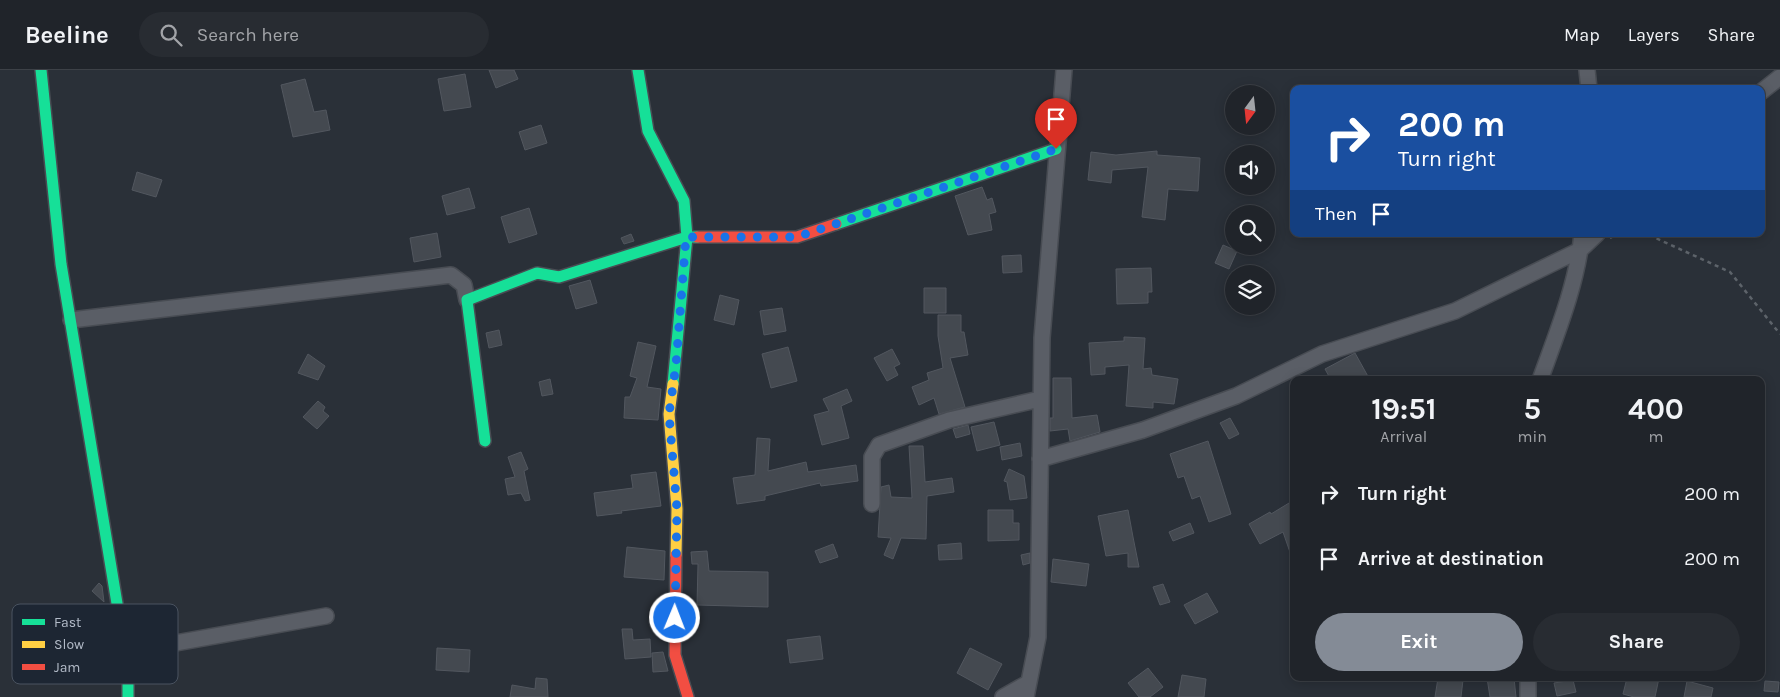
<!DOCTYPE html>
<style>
:root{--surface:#20242a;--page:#282c32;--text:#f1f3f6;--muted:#a2a4a8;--line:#3d4147;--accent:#848b96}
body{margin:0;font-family:Karla,sans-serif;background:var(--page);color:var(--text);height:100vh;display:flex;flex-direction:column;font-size:19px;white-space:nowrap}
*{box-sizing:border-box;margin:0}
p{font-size:16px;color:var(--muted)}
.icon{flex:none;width:28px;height:28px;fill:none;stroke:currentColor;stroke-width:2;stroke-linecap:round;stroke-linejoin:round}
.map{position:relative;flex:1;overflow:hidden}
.drawer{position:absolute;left:1290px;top:306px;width:475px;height:305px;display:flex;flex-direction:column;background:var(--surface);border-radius:10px;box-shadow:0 2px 12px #0003,0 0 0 1px var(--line)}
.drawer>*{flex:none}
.hud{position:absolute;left:1290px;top:15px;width:475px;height:152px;border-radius:10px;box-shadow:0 2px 12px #0003,0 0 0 1px var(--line);background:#1a4fa0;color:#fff;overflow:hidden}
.needle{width:32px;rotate:195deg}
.tools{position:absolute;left:1225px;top:15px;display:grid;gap:10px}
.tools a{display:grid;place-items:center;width:50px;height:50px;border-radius:50%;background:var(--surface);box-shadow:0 2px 12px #0003,0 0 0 1px var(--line);font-size:25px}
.pin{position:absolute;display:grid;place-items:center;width:42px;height:42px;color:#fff;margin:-51px -21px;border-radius:50% 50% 50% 0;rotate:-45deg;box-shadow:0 0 5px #0007}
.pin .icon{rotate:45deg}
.me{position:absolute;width:55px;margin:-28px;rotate:1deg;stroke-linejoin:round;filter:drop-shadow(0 0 4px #0008)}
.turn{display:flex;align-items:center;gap:18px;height:105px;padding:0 25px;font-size:22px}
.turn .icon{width:65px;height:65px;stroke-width:2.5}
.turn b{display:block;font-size:35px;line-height:42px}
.then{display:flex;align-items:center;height:48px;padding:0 25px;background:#0003;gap:10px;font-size:19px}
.eta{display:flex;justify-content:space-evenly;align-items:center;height:85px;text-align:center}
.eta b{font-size:30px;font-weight:700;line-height:35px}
.button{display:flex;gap:10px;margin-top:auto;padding:10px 25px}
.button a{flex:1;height:58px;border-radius:30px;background:var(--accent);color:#fff;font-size:20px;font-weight:700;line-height:58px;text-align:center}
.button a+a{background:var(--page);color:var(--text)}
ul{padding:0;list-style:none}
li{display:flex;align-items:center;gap:15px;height:65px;padding:0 25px}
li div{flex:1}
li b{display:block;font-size:19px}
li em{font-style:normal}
header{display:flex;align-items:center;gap:30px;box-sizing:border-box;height:70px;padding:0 25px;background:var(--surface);border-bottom:1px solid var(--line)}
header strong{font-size:24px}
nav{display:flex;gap:28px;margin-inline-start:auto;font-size:18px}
.search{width:350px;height:45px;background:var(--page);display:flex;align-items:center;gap:12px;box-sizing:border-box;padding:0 18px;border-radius:28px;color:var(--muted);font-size:19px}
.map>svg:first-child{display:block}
</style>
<header>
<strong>Beeline</strong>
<div class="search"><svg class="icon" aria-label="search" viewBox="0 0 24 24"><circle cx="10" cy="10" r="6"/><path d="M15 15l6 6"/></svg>Search here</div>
<nav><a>Map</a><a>Layers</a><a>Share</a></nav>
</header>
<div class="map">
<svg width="1780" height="627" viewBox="0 0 1780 627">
<rect width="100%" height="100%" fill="#2a3038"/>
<!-- building -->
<path fill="#444950" stroke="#52575f" d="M489,0h25l4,9 -22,9z
M465,4l6,33 -27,4 -6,-32z
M305,9l9,33 12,-2 4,20 -37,7 -12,-52z
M541,55l6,18 -22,7 -6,-18z
M1157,81v4l43,3 -2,33 -30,-2 -3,31 -23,-3 6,-50 -36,3 -1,13 -23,-3 3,-28 25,3z
M137,102l25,8 -6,17 -24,-7z
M982,117l5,13 5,-2 4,14 -7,2 3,16 -24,5 -13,-39z
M469,118l6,20 -28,7 -5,-19z
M529,138l8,26 -28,9 -8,-26z
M437,163l4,24 -27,5 -4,-24z
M631,164l3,7 -10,3 -3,-6z
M1223,175l14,6 -8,18 -14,-6z
M1021,185l1,17 -19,1 -1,-17z
M1151,198l1,24h-4v11l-31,1 -1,-35z
M590,210l7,23 -21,6 -7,-23z
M924,218h22v25h-22z
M720,225l19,5 -5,25 -20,-5z
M782,238l4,23 -22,4 -4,-24z
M938,245h23v17h3l4,23 -18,3 15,49 -26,7 -5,-16 -15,7 -7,-18 17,-7 -2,-7 16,-5 -5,-32z
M499,260l3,15 -13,3 -3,-15z
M1124,267l21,1 -2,31 8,-1 1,7 26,4 -4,25 -21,-2v6l-27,-2 3,-41 -24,2v7l-14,1 -2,-32 35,-2z
M638,272l18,4 -9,41 14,2 -3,31 -34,-2 1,-21h5l7,-19 -7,-2z
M788,277l9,34 -26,7 -9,-34z
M892,279l8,15 -6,3 4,8 -11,6 -13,-23z
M1355,283l15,27h-39l-6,-11z
M308,284l17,12 -7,14 -20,-7z
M1053,308h18l1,40 25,-3 3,17 -30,9 -2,-12 -18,2v-13h3z
M550,309l3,15 -11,2 -3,-14z
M847,319l5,12 -11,5 8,32 -27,7 -8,-30 15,-4 -6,-12z
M318,331l7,6 -2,4 6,5 -12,13 -14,-12z
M1230,348l9,16 -10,5 -9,-16z
M994,352l6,23 -23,6 -6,-24z
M968,355l2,9 -14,4 -3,-9z
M757,368l13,1 -2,32 38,-9 2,10 48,-7 2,16 -37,5 -1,-3 -55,13v4l-28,4 -4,-26 22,-3z
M1208,371l23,73 -22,8 -9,-26 -8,3 -8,-23 -6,2 -8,-24z
M1020,373l2,13 -20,4 -2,-13z
M909,376h14l2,36 27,-4 2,14 -27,4 -1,43 -25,-1 -8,21 -9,-4 7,-17 -13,-1 3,-50 8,-2 2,12 21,1z
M521,382l7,17 -4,2 6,29 -5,1 -4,-8 -13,2 -3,-16 10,-2 -7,-20z
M1009,399l15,7 3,22 -17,2 -3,-18 -3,-1z
M656,402l5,34 -40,5 1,2 -25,3 -3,-23 39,-5 -2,-13z
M1294,430v58h-2l-9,-26 -23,12 -11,-20 21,-12 1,2z
M988,440h25v13h6v17l-31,1z
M1128,440l5,27 6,30h-11v-14l-22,3 -8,-40z
M1190,453l4,10 -21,8 -4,-9z
M961,473l1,16 -23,1 -1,-15z
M833,474l5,13 -18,6 -5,-12z
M627,477l38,4 -1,29 -40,-3z
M707,481l2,20 59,1v35l-71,-2 1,-41h-6l-1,-12z
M1030,483v10l-7,2 -2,-10z
M1053,489l36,5 -3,22 -35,-4z
M99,513l3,3 2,16 -12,-11z
M1163,514l7,18 -10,3 -7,-18z
M1207,523l11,19 -23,12 -11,-19z
M622,559h10l1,11 17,-1 1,18 -26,2z
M820,566l3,23 -33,4 -3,-23z
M437,578l33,2 -1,22 -33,-2z
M970,578l32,16 -14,26 -31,-17z
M663,582l5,19 -15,1 -1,-19z
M1148,598l15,19 -13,10h-11l-11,-14z
M1182,605l24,4 -2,18h-26z
M536,608l11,1 1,18h-38l2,-12 23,4z
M1438,608l25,2 -2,17h-26z
M1487,608h27l2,19h-26z
M1627,608h32l-4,19h-21l-11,-3z
M1573,610l3,12 -19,4 -3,-13z
M1687,611l26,7 -2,9h-27z
M1765,611l14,1 -1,10 -14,-1z"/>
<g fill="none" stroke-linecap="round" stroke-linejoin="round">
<!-- street casing -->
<g stroke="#484c53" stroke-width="18">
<path id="street" d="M1587,0l2,19
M1761,22l19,-15
M71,250l380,-45 13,10 3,15
M1540,310c17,-47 37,-96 42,-146
M1040,389l103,-29 93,-34 86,-42 133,-43 125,-61 17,-16
M872,434v-47l7,-12 70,-25 91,-21
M125,582l201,-36
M1528,608v19
M1003,627l25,-14
M1026,627l12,-60 4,-299 22,-268"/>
</g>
<!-- fast casing -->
<g stroke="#484c53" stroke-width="14">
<path id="fast" d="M41,0l20,194 67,406v27
M638,0l10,61 36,70 3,36 -14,147
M836,154l220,-75
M485,371l-18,-141 70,-27 22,4 128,-40h10"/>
</g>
<!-- slow casing -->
<g stroke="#484c53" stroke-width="14">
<path id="slow" d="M673,314l-4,30 8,95 -1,46"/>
</g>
<!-- jam casing -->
<g stroke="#484c53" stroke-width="14">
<path id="jam" d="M697,167h100l39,-13
M676,485l-1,100 13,42"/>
</g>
<!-- path -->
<path stroke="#5d636a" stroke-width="2.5" stroke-dasharray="4 4" stroke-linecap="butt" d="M1610,168l6,-3h33l81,37 50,62"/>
<!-- street -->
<use href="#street" stroke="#5a5e66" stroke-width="15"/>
<!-- fast -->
<use href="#fast" stroke="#16e098" stroke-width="11"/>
<!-- slow -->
<use href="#slow" stroke="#ffcf43" stroke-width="11"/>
<!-- jam -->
<use href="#jam" stroke="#f24e42" stroke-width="11"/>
</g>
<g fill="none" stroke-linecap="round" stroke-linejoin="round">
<!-- route -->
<path stroke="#1a73e8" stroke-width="9" stroke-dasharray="0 16.2" d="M675,548l2,-109 -8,-95 7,-49 10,-128h111l259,-88"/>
</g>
<!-- legend -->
<rect x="12" y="534" width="166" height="80" rx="8" fill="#1d2633" stroke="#4a5360" stroke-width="1"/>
<rect x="22" y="549" width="23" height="6" fill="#16e098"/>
<rect x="22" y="571" width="23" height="7" fill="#ffcf43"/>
<rect x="22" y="594" width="23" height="6" fill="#f24e42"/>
<g font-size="14" fill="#b4bcc9">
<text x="54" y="557">Fast</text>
<text x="54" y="579">Slow</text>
<text x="54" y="602">Jam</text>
</g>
</svg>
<div class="tools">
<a><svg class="needle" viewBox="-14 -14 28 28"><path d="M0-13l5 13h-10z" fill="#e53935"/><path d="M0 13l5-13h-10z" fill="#a2a4a8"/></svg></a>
<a><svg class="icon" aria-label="sound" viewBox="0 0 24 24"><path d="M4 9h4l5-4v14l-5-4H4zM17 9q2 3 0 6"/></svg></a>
<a><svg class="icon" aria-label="search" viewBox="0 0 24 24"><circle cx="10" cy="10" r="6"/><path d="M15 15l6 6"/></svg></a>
<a><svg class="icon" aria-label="layers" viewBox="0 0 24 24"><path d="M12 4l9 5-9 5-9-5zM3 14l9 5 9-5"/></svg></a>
</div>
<div class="pin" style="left:1056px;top:79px;background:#d93025"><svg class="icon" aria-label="arrive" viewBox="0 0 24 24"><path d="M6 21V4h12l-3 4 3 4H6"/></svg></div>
<svg class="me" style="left:675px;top:548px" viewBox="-20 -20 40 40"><circle r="17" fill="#1a73e8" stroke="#fff" stroke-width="3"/><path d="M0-11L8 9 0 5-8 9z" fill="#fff"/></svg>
<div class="hud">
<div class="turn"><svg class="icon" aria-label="right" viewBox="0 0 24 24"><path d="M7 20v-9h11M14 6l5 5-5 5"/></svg><div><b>200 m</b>Turn right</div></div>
<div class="then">Then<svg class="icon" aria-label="arrive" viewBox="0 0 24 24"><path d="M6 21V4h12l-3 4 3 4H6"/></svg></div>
</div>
<section class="drawer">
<div class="eta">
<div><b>19:51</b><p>Arrival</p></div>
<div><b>5</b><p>min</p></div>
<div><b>400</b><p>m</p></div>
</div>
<ul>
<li><svg class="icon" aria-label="right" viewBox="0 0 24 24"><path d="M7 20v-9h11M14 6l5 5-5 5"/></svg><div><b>Turn right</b></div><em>200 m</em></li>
<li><svg class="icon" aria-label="arrive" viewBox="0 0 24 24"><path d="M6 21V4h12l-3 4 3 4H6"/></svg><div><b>Arrive at destination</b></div><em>200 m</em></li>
</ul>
<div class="button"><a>Exit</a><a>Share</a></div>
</section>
</div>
